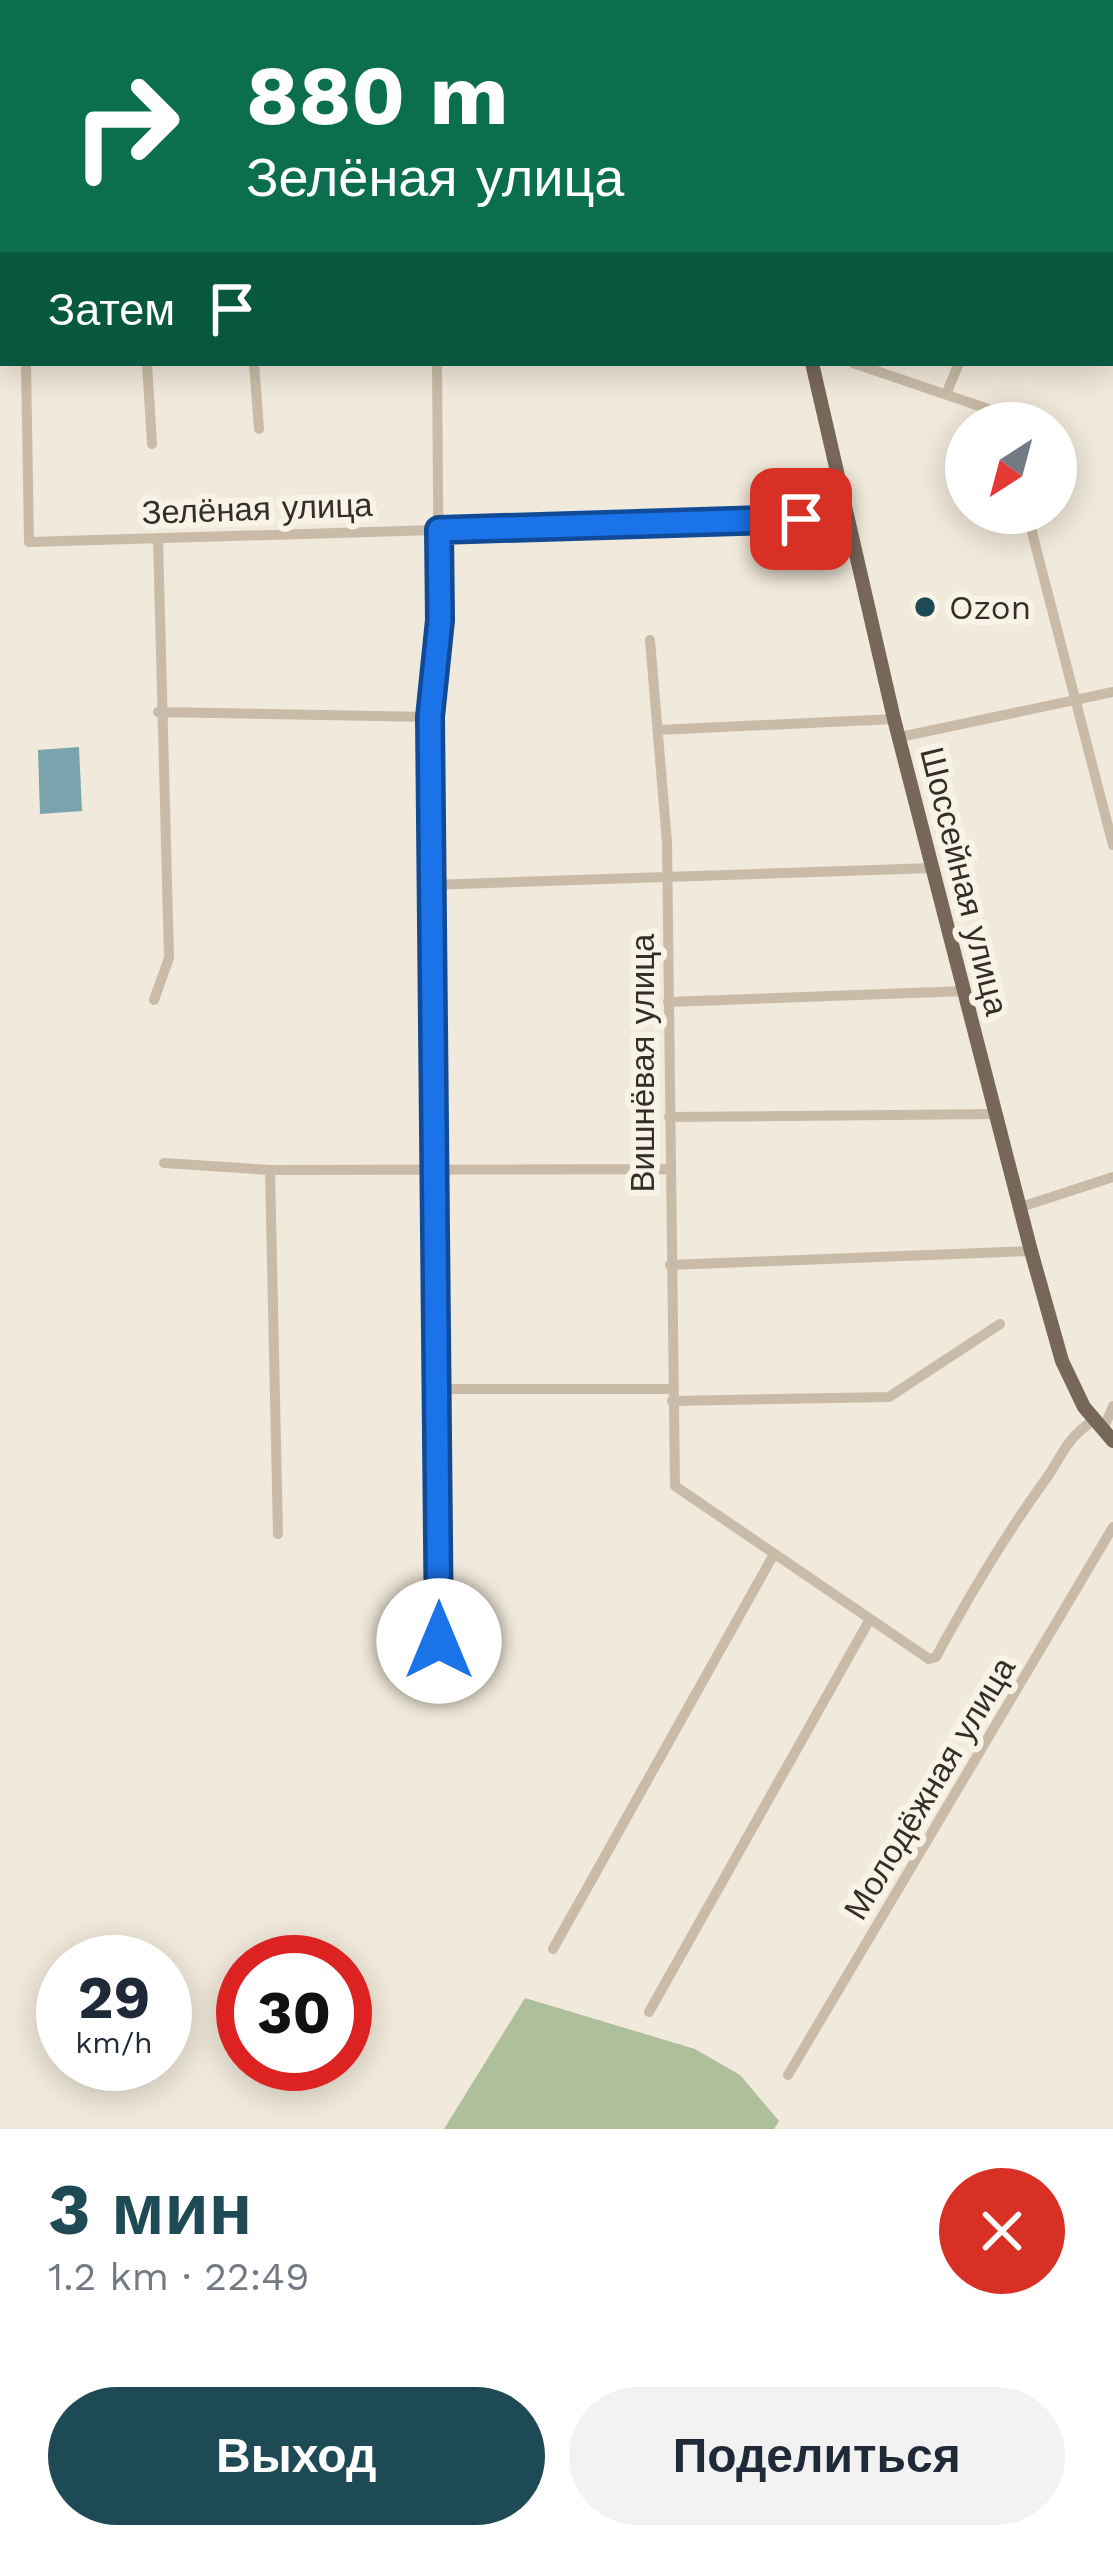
<!DOCTYPE html>
<html lang="ru">
<meta charset="utf-8">
<style>
:root{--surface:#fff;--page:#f2f2f3;--text:#1f2937;--muted:#747a83;--accent:#1e4a55}
body{margin:0;font-family:"Work Sans",sans-serif;background:var(--page);color:var(--text);height:100vh;display:flex;flex-direction:column;font-size:45px;white-space:nowrap}
*{box-sizing:border-box;margin:0}
p{font-size:39px;color:var(--muted)}
.icon{flex:none;width:66px;height:66px;fill:none;stroke:currentColor;stroke-width:2;stroke-linecap:round;stroke-linejoin:round}
.map{position:relative;height:2129px;overflow:hidden}
.side{display:flex;flex-direction:column;background:var(--surface);flex:1}
.side>*{flex:none}
.guide{position:absolute;left:0px;top:0px;width:1113px;height:366px;box-shadow:0 6px 30px #0003;background:#0b6e4f;color:#fff;overflow:hidden}
.needle{width:78px;rotate:216deg}
.fabs{position:absolute;left:945px;top:402px;display:grid;gap:24px}
.fabs a{display:grid;place-items:center;width:132px;height:132px;border-radius:50%;background:var(--surface);box-shadow:0 6px 30px #0003;font-size:60px}
.speed{position:absolute;left:36px;top:1935px;display:flex;gap:24px;font-size:60px;font-weight:700;text-align:center}
.speed>*{display:grid;place-content:center;width:156px;height:156px;border-radius:50%;background:var(--surface);box-shadow:0 6px 30px #0003;line-height:1}
.speed small{font-size:30px;font-weight:400}
.speed .limit{border:18px solid #d22;background:#fff;color:#111}
.pin{position:absolute;display:grid;place-items:center;width:102px;height:102px;color:#fff;margin:-51px;border-radius:24px;box-shadow:0 6px 18px #0006}
.me{position:absolute;width:132px;margin:-66px;rotate:0deg;stroke-linejoin:round;filter:drop-shadow(0 0 9px #0008)}
.turn{display:flex;align-items:center;gap:42px;height:252px;padding:0 48px;font-size:54px}
.turn .icon{width:156px;height:156px;stroke-width:2.5}
.turn b{display:block;font-size:84px;line-height:102px}
.then{display:flex;align-items:center;height:114px;padding:0 48px;background:#0003;gap:24px;font-size:45px}
.round{display:grid;place-items:center;flex:none;width:126px;height:126px;border-radius:63px;background:var(--page)}
.headline{display:flex;align-items:center;justify-content:space-between;height:204px;padding:0 48px}
h1{font-size:72px;font-weight:700;line-height:90px;color:var(--accent)}
.primary-button{display:flex;gap:24px;margin-top:auto;padding:24px 48px}
.primary-button a{flex:1;height:138px;border-radius:72px;background:var(--accent);color:#fff;font-size:48px;font-weight:700;line-height:138px;text-align:center}
.primary-button a+a{background:var(--page);color:var(--text)}
.map>svg:first-child{display:block}
</style>
<div class="map">
<svg width="1113" height="2129" viewBox="0 0 1113 2129">
<rect width="100%" height="100%" fill="#f1e9db"/>
<!-- green -->
<path fill="#aebf9b" d="M56,0h198l-199,3z
M525,1998l170,51 45,26 39,46 -5,8h-330z"/>
<!-- water -->
<path fill="#7aa4ad" d="M1110,44l3,194 -3,3z
M79,747l3,64 -42,3 -2,-64z"/>
<g fill="none" stroke-linecap="round" stroke-linejoin="round">
<!-- minor -->
<path stroke="#c9bba7" stroke-width="10" d="M421,0v3
M635,0l52,3
M943,0v3
M1110,27l3,-1
M1110,323h3
M26,363l3,179 817,-24
M147,363l5,81
M254,363l5,66
M437,363l2,256 -9,98 9,924
M853,363l150,51 2,9
M947,392l12,-29
M1027,513l86,332
M650,640l17,202 8,644 254,173 7,-2c33,-61 66,-117 107,-174 21,-28 20,-42 51,-63
M158,712l272,5
M658,730l236,-11
M900,737l213,-45
M430,885l503,-17
M154,1000l15,-42 -11,-419
M668,1002l298,-11
M669,1117l327,-3
M164,1163l106,7 399,-1
M270,1170l8,364
M1021,1207l92,-30
M670,1265l361,-14
M440,1389h231
M672,1401l217,-4 111,-73
M1103,1430l10,-24
M553,1949l221,-395
M649,2012l221,-393
M788,2075l325,-548"/>
<!-- major -->
<path stroke="#776759" stroke-width="14" d="M726,0l1,3
M812,363l82,356 137,532 31,110 22,46 29,34"/>
</g>
<g fill="none" stroke-linecap="round" stroke-linejoin="round">
<!-- route casing -->
<g stroke="#114b97" stroke-width="30">
<path id="route" d="M439,1641l-9,-924 10,-97 -1,-90 362,-11"/>
</g>
<!-- route -->
<use href="#route" stroke="#1a73e8" stroke-width="21"/>
</g>
<!-- markers -->
<circle fill="#1e4a55" stroke="#f9f3e7" stroke-width="4.5" cx="925" cy="607" r="12"/>
<g text-anchor="middle" stroke-width="12" stroke-linejoin="round" paint-order="stroke">
<!-- street labels -->
<g font-size="33" fill="#352e27" stroke="#f9f3e7">
<text transform="translate(257 508) rotate(-2)" y="12">Зелёная улица</text>
<text transform="translate(965 881) rotate(76)" y="12">Шоссейная улица</text>
<text transform="translate(642 1063) rotate(-90)" y="12">Вишнёвая улица</text>
<text transform="translate(929 1788) rotate(-59)" y="12">Молодёжная улица</text>
</g>
<!-- poi labels -->
<g font-size="33" fill="#352e27" stroke="#f9f3e7" text-anchor="start">
<text x="949" y="619">Ozon</text>
</g>
</g>
</svg>
<div class="fabs">
<a><svg class="needle" viewBox="-14 -14 28 28"><path d="M0-13l5 13h-10z" fill="#e53935"/><path d="M0 13l5-13h-10z" fill="#747a83"/></svg></a>
</div>
<div class="speed"><div>29<small>km/h</small></div><div class="limit">30</div></div>
<div class="pin" style="left:801px;top:519px;background:#d93025"><svg class="icon" aria-label="arrive" viewBox="0 0 24 24"><path d="M6 21V4h12l-3 4 3 4H6"/></svg></div>
<svg class="me" style="left:439px;top:1641px" viewBox="-20 -20 40 40"><circle r="19" fill="#fff"/><path d="M0-13L10 11 0 6-10 11z" fill="#1a73e8"/></svg>
<div class="guide">
<div class="turn"><svg class="icon" aria-label="right" viewBox="0 0 24 24"><path d="M7 20v-9h11M14 6l5 5-5 5"/></svg><div><b>880 m</b>Зелёная улица</div></div>
<div class="then">Затем<svg class="icon" aria-label="arrive" viewBox="0 0 24 24"><path d="M6 21V4h12l-3 4 3 4H6"/></svg></div>
</div>
</div>
<section class="side">
<div class="headline"><div><h1>3 мин</h1><p>1.2 km · 22:49</p></div><a class="round" style="background:#d93025;color:#fff"><svg class="icon" aria-label="close" viewBox="0 0 24 24"><path d="M6 6l12 12M18 6L6 18"/></svg></a></div>
<div class="primary-button"><a>Выход</a><a>Поделиться</a></div>
</section>
